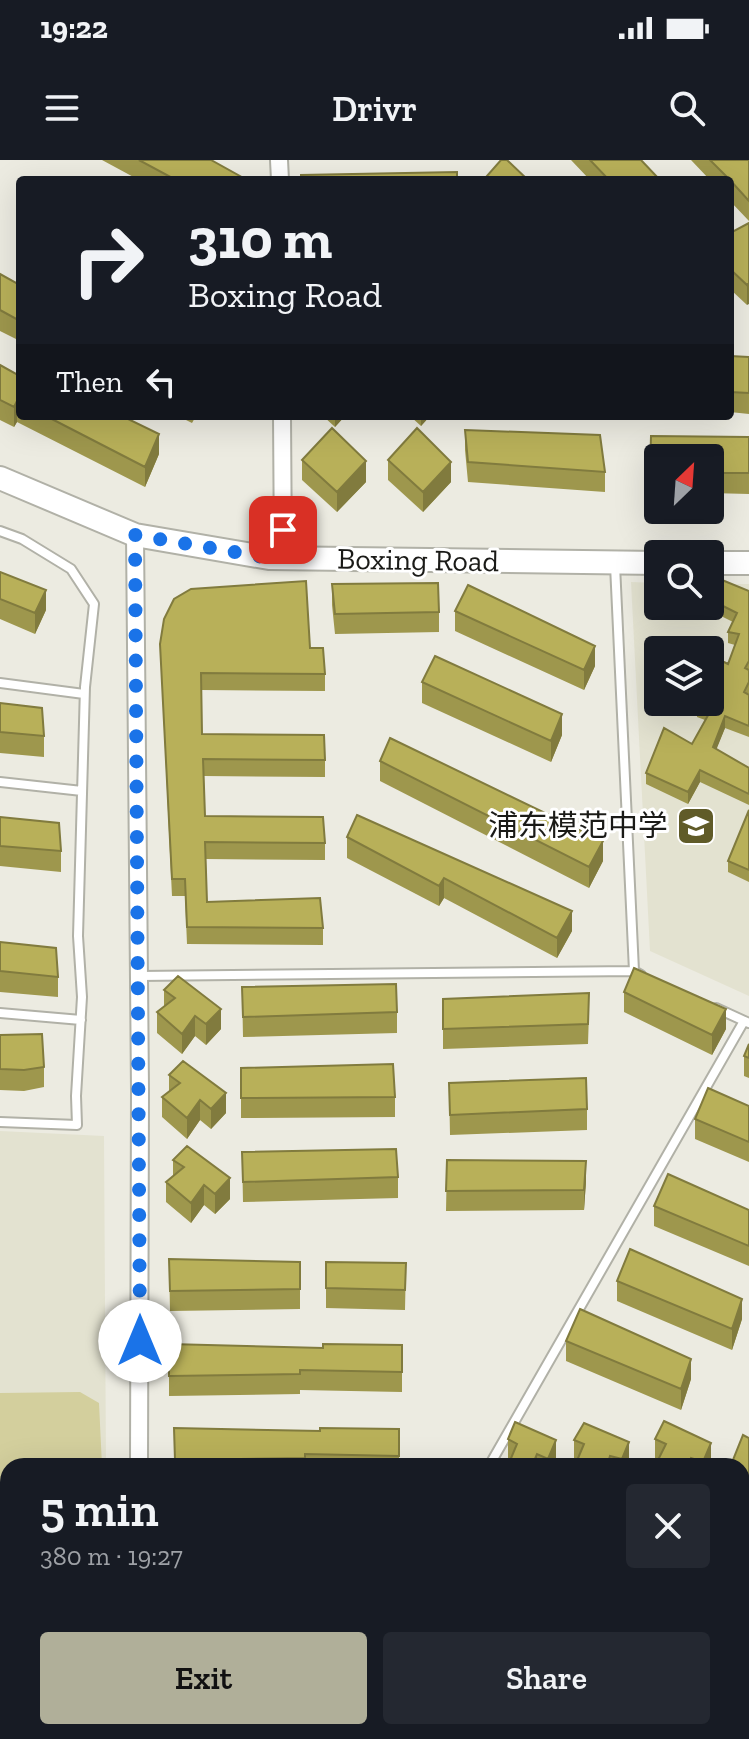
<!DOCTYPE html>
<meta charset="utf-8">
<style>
:root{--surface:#171b24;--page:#242831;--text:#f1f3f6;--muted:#9ea1a6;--accent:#b0af99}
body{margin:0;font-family:"Zilla Slab","Noto Sans SC",serif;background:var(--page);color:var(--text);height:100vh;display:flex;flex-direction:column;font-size:30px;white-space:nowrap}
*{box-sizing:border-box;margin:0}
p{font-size:26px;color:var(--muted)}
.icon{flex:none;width:44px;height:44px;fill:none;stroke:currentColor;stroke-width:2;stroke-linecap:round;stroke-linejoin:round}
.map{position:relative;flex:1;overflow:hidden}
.side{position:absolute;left:0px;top:1298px;width:750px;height:282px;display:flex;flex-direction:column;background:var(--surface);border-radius:24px 24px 0 0;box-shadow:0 8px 32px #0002}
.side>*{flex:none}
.top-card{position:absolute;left:16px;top:16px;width:718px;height:244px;border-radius:8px;box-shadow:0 8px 32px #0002;background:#171b24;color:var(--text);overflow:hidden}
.needle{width:52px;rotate:25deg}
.controls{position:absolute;left:644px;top:284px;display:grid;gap:16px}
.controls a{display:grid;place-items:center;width:80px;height:80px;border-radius:8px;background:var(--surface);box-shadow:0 8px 32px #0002;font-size:40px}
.pin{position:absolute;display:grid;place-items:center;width:68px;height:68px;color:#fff;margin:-34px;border-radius:16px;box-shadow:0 4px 12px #0006}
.me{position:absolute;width:88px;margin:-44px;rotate:0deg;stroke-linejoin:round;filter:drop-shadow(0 0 6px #0008)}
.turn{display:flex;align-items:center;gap:28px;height:168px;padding:0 40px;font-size:36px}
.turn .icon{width:104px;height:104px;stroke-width:2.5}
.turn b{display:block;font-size:56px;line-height:68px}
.then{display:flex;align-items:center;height:76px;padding:0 40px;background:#0003;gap:16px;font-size:30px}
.round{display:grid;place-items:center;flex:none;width:84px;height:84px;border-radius:8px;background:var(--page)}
.summary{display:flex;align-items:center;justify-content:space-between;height:136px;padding:0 40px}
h1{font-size:48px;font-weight:600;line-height:60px}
.primary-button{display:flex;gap:16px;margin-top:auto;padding:16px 40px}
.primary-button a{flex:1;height:92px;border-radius:8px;background:var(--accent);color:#111;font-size:32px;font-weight:600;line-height:92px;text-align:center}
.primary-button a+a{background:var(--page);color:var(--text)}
.status{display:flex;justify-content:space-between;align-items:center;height:56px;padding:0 40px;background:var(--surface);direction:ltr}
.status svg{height:22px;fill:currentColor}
header{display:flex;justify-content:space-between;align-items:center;height:104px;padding:0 40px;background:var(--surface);font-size:36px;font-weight:600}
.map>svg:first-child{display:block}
</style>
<div class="status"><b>19:22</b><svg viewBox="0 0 49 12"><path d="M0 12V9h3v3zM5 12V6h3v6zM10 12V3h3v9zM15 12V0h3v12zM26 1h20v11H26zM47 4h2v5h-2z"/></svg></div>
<header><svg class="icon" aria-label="menu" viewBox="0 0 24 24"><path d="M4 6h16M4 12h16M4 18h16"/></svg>Drivr<svg class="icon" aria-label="search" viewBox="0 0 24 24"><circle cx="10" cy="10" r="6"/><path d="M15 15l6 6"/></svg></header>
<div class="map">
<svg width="749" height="1579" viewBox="0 0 749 1579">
<rect width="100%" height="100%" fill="#ecebe1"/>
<!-- built -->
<path fill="#e3e2d0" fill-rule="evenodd" d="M631,422l27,1v23h52v-22h39v412l-99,-45zM658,490h52v52h-52z
M0,971l104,5 2,330h-98v36h-8z"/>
<!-- green -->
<path fill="#d3cf9d" d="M80,1232l19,11 3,63h-94v27h-8v-100z"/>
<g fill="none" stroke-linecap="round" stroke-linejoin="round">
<!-- lane casing -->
<g stroke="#b1b1a7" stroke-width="12">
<path id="lane" d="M0,371l22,8 49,30 23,35 -9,83 -7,249 4,61 -6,99 1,29 -77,-3
M615,405l19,406
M0,523l84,11
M0,622l82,9
M139,816l495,-5 7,4
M716,848l33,15
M0,853l81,7
M489,1306l255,-445"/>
</g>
<!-- street casing -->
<g stroke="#b1b1a7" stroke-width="20">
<path id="street" d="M279,0l1,20
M282,256l1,141
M135,375l5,555 -1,376
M143,1572l2,7"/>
</g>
<!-- secondary casing -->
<g stroke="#b1b1a7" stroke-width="26">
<path id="secondary" d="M0,318l135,57 134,23 389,5
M710,403h39
M742,1560h7
M0,1564h8"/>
</g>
<!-- lane -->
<use href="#lane" stroke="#fff" stroke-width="8"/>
<!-- street -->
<use href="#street" stroke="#fff" stroke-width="16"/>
<!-- secondary -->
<use href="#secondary" stroke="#fff" stroke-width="22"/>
</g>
<!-- wall -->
<path fill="#9e974d" d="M102,0h109l36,20h-108z
M571,0h70l19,20h-70z
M691,0h58v61l-19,-20v-21h-20z
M749,63l-2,82 -17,-16v-56z
M0,114l20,11v56l-20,-10z
M730,196l19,1v57l-19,-2z
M0,205l20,11v40h102l37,38 -14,33 -128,-65 -3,5 -14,-7z
M178,256h18l-4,7z
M323,256h22l-10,11z
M410,256h20l-9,10z
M465,270l140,42v20l-137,-10 -3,-32z
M651,276l98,1v57l-39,-1v-35h-52v35l-8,-1z
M302,300l64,22 -29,30 -35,-32z
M388,300l63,22 -28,30 -35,-32z
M0,412l46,38 -11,24 -35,-15z
M332,424l107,28v20l-104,2 -3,-29z
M749,431v146l-24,-9 -9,21 33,19v37l-49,-23 -12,22 -42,-20v-11l46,-29 13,-24 -8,-3v-12l31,-41 7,-19 -7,-2v-11l5,-10 -22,-11v-11z
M455,451l140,55 -11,24 -129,-59z
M160,484l150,4 15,26v17l-124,-1 1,44 123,26v17l-121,-1 1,40 120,27v17l-119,-1 1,43 116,26v17l-136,-1 -2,-48h-13z
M422,522l140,53 -11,27 -129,-59z
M0,543l44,33v21l-44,-4z
M380,601l223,100 -14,27 -209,-107z
M749,650v72l-21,-10v-11z
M0,657l61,34v21l-61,-6z
M347,677l225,94 -15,27 -113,-60 -5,8 -92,-48z
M0,782l58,35v20l-58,-5z
M242,827l155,25v21l-154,4z
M164,830l57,39 -15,16 -11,-9 -13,18 -25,-21v-21l7,-6z
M624,832l102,37 -14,26 -88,-43z
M443,839l146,14 -1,31 -145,5z
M0,875l44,32v20l-20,4 -24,-1z
M749,884v34l-5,-2v-20z
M241,908l154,29v20l-154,1z
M169,915l57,38 -15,16 -11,-9 -13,19 -25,-22v-20l7,-6z
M449,923l138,26v21l-137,5z
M749,946v56l-54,-23v-20z
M242,992l156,25v21l-155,4z
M173,1000l57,39 -15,15 -11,-9 -13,18 -25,-21v-20l7,-6z
M447,1000l139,21 -2,29 -138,1z
M654,1046l95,4v56l-95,-40z
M169,1099l131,3v47l-130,2z
M406,1103l-1,47 -79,-2v-20z
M617,1121l125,38 -10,31 -115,-49z
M566,1181l125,38 -10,31 -115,-49z
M169,1184l154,4 79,-3v47l-102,-2v4l-131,2z
M174,1268l146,3 79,-2v37h-225z
M749,1278v57l-7,-4v-25z
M508,1279l48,21 -3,6h-44l1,-6 -2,-1z
M655,1279l56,24 -1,3h-53l1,-6 -3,-1z
M574,1280l55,22 -1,4h-52l1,-4 -3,-2z
M0,1356h8v52h-8z
M742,1367h7v53h-7z
M742,1451h7v52h-7z
M0,1456h8v52h-8z"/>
<!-- shaded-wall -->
<path fill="#817b3e" d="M749,123v21l-2,1v-20z
M17,241v21l-3,5v-20z
M335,256h10l-10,11z
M421,256h9l-9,10z
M159,274v20l-14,33v-20z
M366,301v21l-29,30v-20z
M451,302v20l-28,30v-20z
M46,430v20l-11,24v-21z
M595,486v20l-11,24v-20z
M562,554v21l-11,27v-21z
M725,556v12l-12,30v-11z
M700,610v12l-12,22v-12z
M603,681v20l-14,27v-21z
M444,718v20l-5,8v-20z
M572,751v20l-15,27v-20z
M221,849v20l-15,16v-21z
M726,849v20l-14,26v-20z
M195,856v20l-13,18v-20z
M226,933v20l-15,16v-20z
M200,940v20l-13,19v-21z
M586,1001v20l-2,29v-20z
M230,1018v21l-15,15v-20z
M204,1025v20l-13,18v-20z
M742,1139v20l-10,31v-21z
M691,1199v20l-10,31v-21z
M556,1280v20l-3,6h-5v-7z
M629,1282v20l-1,4h-6v-7z
M711,1283v20l-1,3h-7v-4z
M537,1294v12h-5z"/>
<!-- building -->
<path fill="#b8b059" stroke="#817b3e" stroke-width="2" d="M139,0h72l36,20h-71z
M501,0h6l21,20h-40l-2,-3z
M590,0h51l19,20h-51z
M710,0h39v41l-19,-21z
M457,12v8h-156v-5z
M749,63v60l-2,2 -17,-16v-36z
M0,114l20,11v36l-20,-11z
M730,196l19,1v36l-19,-1z
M0,205l20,11v27l-3,-2 -3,6 -14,-7z
M46,256h76l37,18 -14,33z
M332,268l34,33 -29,31 -35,-32z
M417,268l34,34 -28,30 -35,-32z
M465,270l135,5 5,37 -137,-10z
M651,276l98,1v36h-39v-15h-52v14h-8z
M0,412l46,18 -11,23 -35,-14z
M722,420l27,11v70l-4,7 4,2v12l-5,10 5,3v31l-24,-10 -12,31 36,21v26l-49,-24 -12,22 -42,-19 18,-45 28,16 19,-34 -14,-5 2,-3h11v-47l18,9 11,-30 -11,-2 9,-19 -26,-13z
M306,421l4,67h13l2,26 -124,-1 1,61 122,1 1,25 -122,-1 2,57 118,1 2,26 -120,-1 2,60 113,-4 3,30 -136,-1 -2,-48h-13l-12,-235 4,-25 10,-20 17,-10z
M438,423l1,29 -104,2 -3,-30z
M468,425l127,61 -11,24 -129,-59z
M435,496l127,58 -11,27 -129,-59z
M0,543l42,5 2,28 -44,-4z
M390,578l213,103 -14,26 -209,-106z
M749,650v60l-21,-9z
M357,655l215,96 -15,27 -113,-60 -5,8 -92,-49z
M0,657l59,6 2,28 -61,-5z
M0,782l56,6 2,29 -58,-6z
M634,808l92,41 -14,26 -88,-43z
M178,816l43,33 -15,15 -11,-8 -13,18 -25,-22 18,-14 -11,-8z
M396,824l1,28 -154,5 -1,-30z
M589,833l-1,31 -145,5v-30z
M42,874l2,33 -20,3 -24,-1v-34z
M749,884v14l-5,-2z
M183,901l43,32 -15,16 -11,-9 -13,18 -25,-21 18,-14 -11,-8z
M393,904l2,33 -154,1v-30z
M586,918l1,31 -137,6 -1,-32z
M708,928l41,18v36l-54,-23z
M187,986l43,32 -15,16 -11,-9 -13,18 -25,-21 18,-15 -11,-7z
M396,989l2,28 -155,5 -1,-30z
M447,1000l139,1 -2,29 -138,1z
M668,1014l81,36v36l-95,-40z
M630,1089l112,50 -10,30 -115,-48z
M169,1099l131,3v27l-130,2z
M326,1102l80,1 -1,27 -79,-2z
M580,1149l111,50 -10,30 -115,-48z
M169,1184l154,4v-4l79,1v27l-102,-2v4l-131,2z
M664,1261l47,22 -8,19 -12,-4 -3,8h-24l-7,-4 9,-18 -11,-5z
M515,1262l41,18 -8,19 -11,-5 -5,12h-17l-6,-3 8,-19 -9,-5z
M584,1263l45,19 -7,17 -12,-3 -3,10h-24l-7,-3 8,-19 -10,-4z
M174,1268l146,3v-3l79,1v27l-94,-2v4l-130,2z
M743,1275l6,3v36l-7,-3v-5l-11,-1z
M0,1356h8v32h-8z
M742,1367h7v33h-7z
M742,1451h7v32h-7z
M0,1456h8v32h-8z
M749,1575v4h-459l2,-2z"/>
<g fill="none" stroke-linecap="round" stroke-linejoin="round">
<!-- route -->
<path stroke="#1a73e8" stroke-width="14" stroke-dasharray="0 25.2" d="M140,1181l-5,-806 134,23 14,-1v-27"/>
</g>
<!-- icons -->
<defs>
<g id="school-square" transform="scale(2)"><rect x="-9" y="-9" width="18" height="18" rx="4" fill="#605b28" stroke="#fff"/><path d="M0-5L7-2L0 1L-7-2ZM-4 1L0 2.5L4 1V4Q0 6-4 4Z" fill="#fff"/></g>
</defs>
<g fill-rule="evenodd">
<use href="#school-square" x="696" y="666"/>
</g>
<g text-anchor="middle" stroke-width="6" stroke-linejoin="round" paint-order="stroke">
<!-- street labels -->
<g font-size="30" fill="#1a1a17" stroke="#fff">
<text transform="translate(418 400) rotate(1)" y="10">Boxing Road</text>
</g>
<!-- poi labels -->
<g font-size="30" fill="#1a1a17" stroke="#fff" text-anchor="end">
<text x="668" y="676">浦东模范中学</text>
</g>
</g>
</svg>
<div class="controls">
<a><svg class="needle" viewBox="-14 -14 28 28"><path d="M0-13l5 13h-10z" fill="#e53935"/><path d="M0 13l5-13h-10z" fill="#9ea1a6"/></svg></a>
<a><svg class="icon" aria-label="search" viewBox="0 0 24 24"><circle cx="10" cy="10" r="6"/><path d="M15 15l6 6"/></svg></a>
<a><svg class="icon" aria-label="layers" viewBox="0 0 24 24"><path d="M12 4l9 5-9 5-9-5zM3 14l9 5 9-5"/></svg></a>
</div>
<div class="pin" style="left:283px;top:370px;background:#d93025"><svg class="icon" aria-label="arrive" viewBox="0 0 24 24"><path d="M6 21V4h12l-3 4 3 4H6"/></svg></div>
<svg class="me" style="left:140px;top:1181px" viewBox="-20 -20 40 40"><circle r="19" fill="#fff"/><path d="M0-13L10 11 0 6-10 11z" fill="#1a73e8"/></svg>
<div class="top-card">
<div class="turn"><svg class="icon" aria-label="right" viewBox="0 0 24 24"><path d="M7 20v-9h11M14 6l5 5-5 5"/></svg><div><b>310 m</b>Boxing Road</div></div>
<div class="then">Then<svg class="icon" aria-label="left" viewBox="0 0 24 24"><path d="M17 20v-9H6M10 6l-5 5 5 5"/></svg></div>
</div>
<section class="side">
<div class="summary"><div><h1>5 min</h1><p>380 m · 19:27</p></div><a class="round"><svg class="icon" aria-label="close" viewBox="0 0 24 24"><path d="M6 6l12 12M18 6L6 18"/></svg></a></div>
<div class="primary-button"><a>Exit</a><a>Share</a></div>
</section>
</div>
